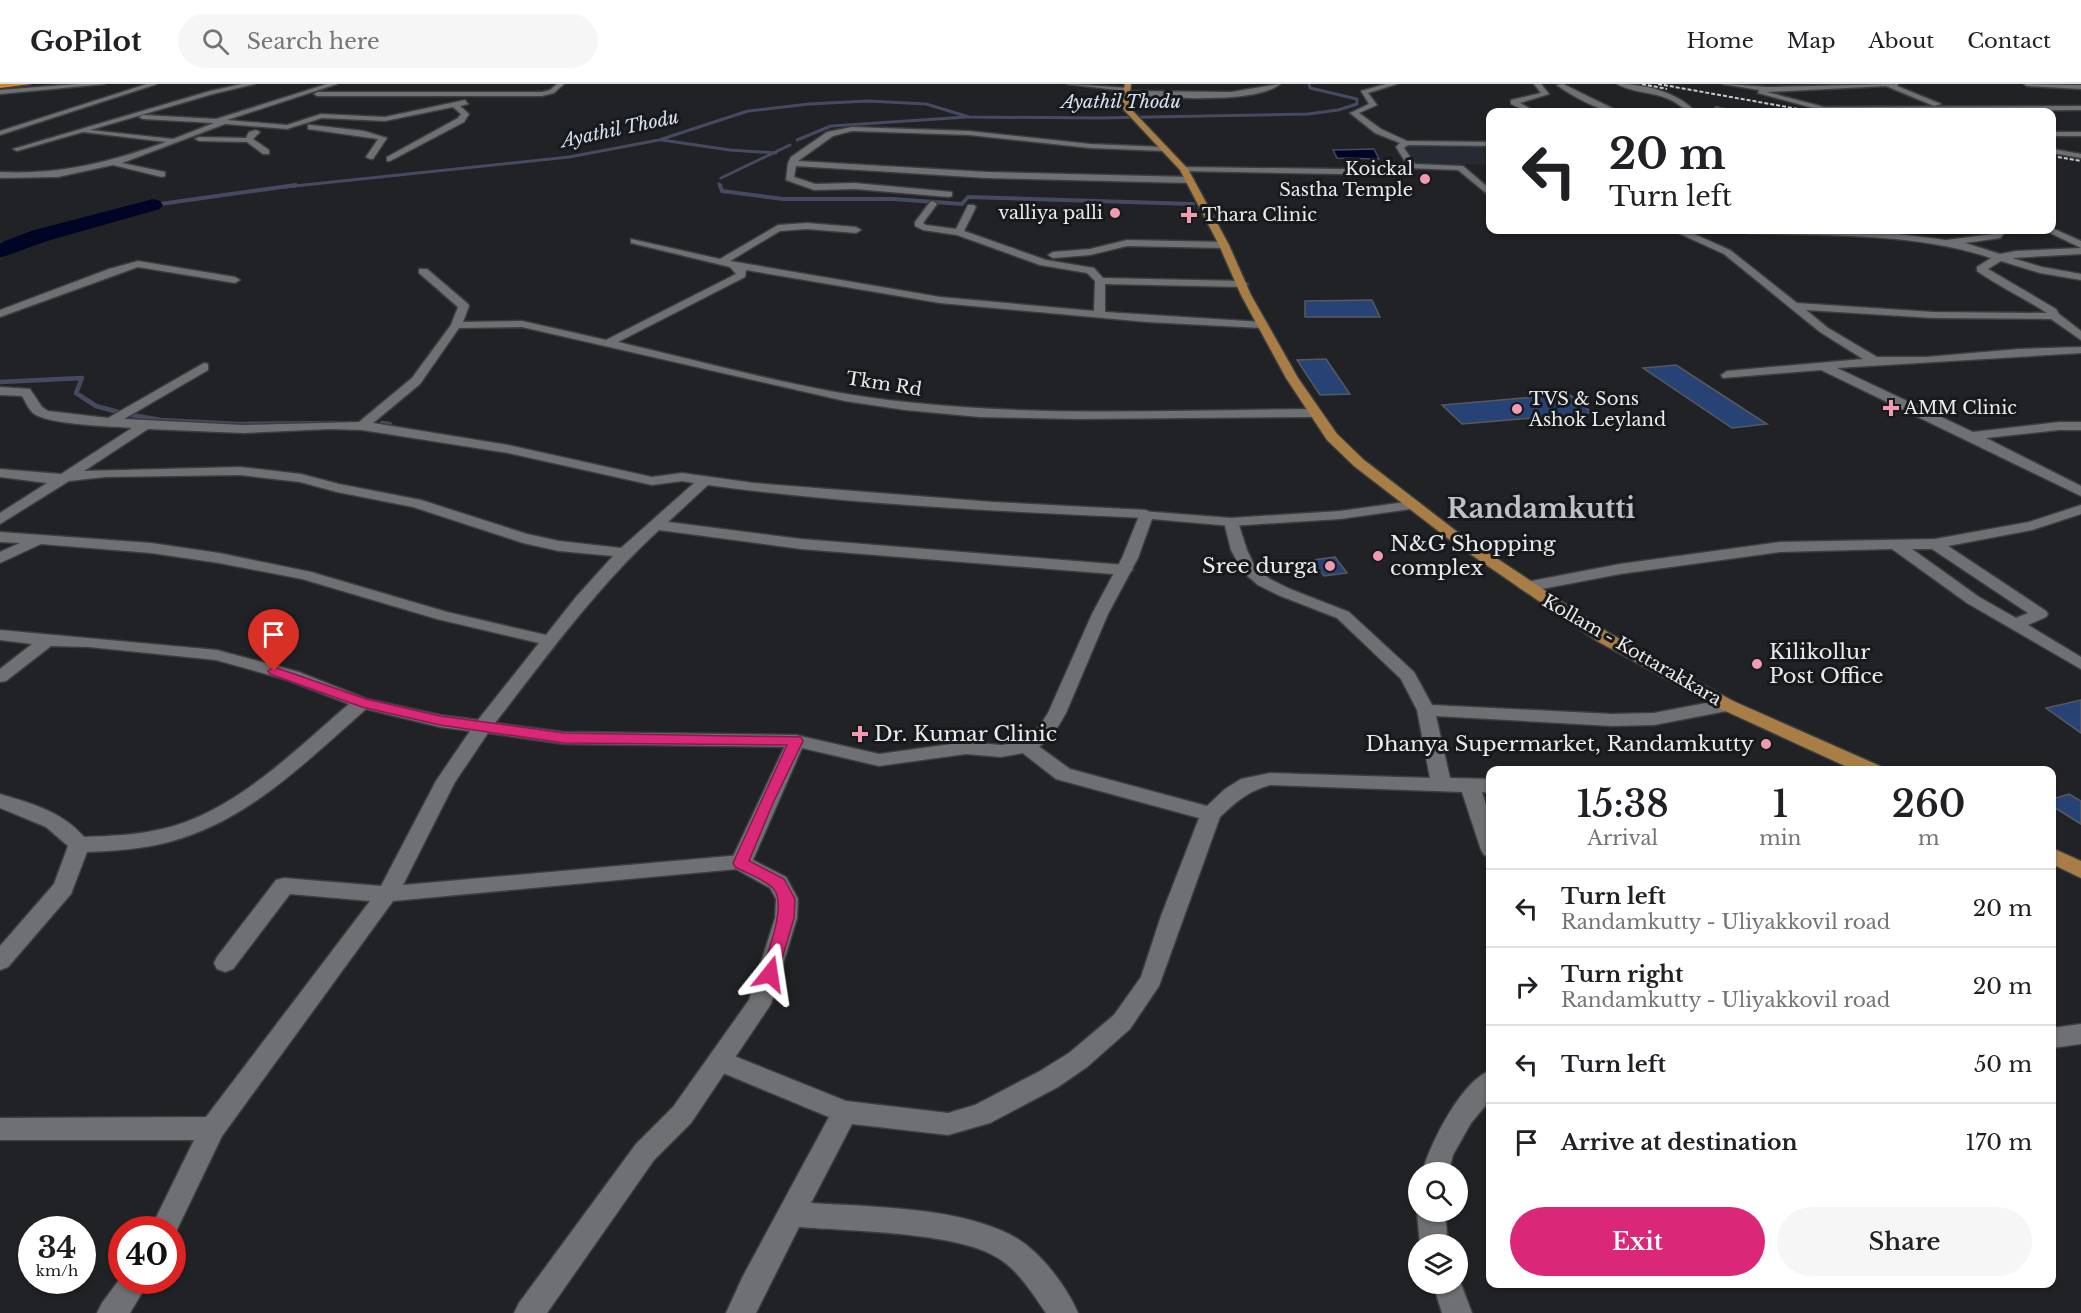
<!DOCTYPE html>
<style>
:root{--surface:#fff;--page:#f6f6f6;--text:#202124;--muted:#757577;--line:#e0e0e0;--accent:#db2777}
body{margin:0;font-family:"Libre Baskerville",serif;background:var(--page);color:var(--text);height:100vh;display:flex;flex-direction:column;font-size:22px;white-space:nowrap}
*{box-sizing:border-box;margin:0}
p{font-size:20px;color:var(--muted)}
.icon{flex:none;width:33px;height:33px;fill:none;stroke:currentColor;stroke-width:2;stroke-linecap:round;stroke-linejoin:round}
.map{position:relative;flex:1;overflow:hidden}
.details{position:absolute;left:1486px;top:682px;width:570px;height:522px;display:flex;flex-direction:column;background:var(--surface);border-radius:12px;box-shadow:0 2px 4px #0004}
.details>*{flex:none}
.guide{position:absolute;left:1486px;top:24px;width:570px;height:126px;border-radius:12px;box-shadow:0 2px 4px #0004;background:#fff;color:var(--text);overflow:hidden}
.fabs{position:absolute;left:1408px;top:1078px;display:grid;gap:12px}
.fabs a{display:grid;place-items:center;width:60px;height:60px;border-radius:50%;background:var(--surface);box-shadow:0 2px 4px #0004;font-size:30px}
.speed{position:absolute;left:18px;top:1132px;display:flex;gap:12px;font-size:30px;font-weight:700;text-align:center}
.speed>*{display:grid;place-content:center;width:78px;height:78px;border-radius:50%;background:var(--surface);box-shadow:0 2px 4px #0004;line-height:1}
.speed small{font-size:15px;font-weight:400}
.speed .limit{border:9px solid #d22;background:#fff;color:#111}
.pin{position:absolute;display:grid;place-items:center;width:51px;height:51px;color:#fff;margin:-62px -26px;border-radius:50% 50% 50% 0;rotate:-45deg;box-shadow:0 0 6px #0007}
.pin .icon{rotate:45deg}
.me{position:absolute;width:66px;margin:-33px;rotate:15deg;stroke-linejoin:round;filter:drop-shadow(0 0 4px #0008)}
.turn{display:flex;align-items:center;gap:21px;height:126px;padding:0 24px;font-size:27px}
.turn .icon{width:78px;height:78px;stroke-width:2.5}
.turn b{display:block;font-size:42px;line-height:51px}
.eta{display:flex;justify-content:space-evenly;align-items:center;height:102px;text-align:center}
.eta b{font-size:36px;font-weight:600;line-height:42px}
.action{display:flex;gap:12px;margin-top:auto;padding:12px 24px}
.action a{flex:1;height:69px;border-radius:36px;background:var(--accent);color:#fff;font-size:24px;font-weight:600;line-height:69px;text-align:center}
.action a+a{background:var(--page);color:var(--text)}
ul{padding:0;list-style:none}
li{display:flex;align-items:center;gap:18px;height:78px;padding:0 24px;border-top:2px solid var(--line)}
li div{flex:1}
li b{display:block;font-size:22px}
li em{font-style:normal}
header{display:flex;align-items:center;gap:36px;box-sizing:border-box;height:84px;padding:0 30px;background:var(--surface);border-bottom:2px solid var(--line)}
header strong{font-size:28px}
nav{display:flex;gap:33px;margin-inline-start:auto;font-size:21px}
.search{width:420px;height:54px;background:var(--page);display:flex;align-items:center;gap:15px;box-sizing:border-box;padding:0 21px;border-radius:33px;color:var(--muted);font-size:22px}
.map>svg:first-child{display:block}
</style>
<header>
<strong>GoPilot</strong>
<div class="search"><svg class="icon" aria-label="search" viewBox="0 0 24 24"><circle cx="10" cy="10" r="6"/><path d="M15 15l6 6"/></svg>Search here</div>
<nav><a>Home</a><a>Map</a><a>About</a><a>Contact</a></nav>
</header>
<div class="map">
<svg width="2081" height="1229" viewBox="0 0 2081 1229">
<rect width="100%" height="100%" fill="#202225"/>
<!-- built -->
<path fill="#262a32" d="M1404,61h83l4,5v15l-76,-2z"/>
<!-- water -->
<path fill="#000525" stroke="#464a61" stroke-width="1.5" d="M1374,65l5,10 -42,-1 -4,-8z
M39,152l-39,22v-15z"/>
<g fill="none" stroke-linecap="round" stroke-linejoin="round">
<!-- stream-far2 -->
<path stroke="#464a61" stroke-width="3" d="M662,56l68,10 46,3
M797,56l34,-14 136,-9
M721,94l69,-33
M719,100l1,3
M285,103l284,-30 90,-17 89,-29 61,-7 59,-3 58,3 43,13 130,1 209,-4 30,-4 19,-6v-5l-47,-11 -1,-4"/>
<!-- stream-far1 -->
<path stroke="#464a61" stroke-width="4" d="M720,101l2,6 61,8h110l69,5 6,-7 225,7
M153,121l143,-20"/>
<!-- stream -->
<path stroke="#464a61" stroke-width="4.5" d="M0,298l82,-4 -6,15 20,13 30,8 35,6 78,4 98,-1
M382,339l8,1"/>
<!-- river -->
<path fill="#000525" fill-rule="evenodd" d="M153,115l7,2 3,4 -3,4 -113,32 -47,17v-15l31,-12z"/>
</g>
<!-- building -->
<path fill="#274376" stroke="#57595d" stroke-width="1.5" d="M1372,216l8,17h-75v-16z
M1326,275l24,35 -30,1 -23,-35z
M1676,281l91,59 -35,4 -89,-60z
M1569,310l23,19 -130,11 -20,-19z
M1335,473l12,16 -23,3 -12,-16z
M2081,616v33l-35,-25z
M2069,710l12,7v23l-29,-18v-7z"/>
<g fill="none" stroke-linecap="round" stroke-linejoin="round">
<!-- street casing -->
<g stroke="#3b3d3f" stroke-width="3">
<path id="street" d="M76,0h29l-105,10v-4z
M147,0h10l-157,51v-4z
M242,0h13l-42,10 -123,36 83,9 41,-16 -71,-4 -4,-2 4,-2 73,4 111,-35h10l-110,36 60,5 34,-11 64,3 80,-17 3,4 -8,2 9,8 -5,8 -74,39h-3v-4l71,-39 3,-4 -8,-7 -68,14 -63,-3 -35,11 -62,-5 -103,39 43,9v4l-3,1 -49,-12 -55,12 -58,1v-6c59,3 111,-10 166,-30l-83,-10 -66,19 -4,-2 197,-58z
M557,0h7l-10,9 -12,3h-225l-3,-2 3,-2h225l8,-2z
M1067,0l61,4 -2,3 105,1 49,-8c-25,21 -120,13 -154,11l-3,-2 3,-2z
M1386,0h11l-29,9 9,12 -18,8 22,16 26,12 84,1v4l-83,-1 -4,3 11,16 48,2 28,24v7l-33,-27 -52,-2 -34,5 -32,1 -156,-3 -4,-2 4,-2 156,2 32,-1 34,-5 -10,-16 4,-4 -25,-10 -25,-20 19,-9 -8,-13z
M1534,0h7l8,10 -29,9 16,9h-8l-17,-8v-4l30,-7z
M1563,0l57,28c-16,2 -50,-17 -63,-27z
M1617,0c27,0 59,7 79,28h-8c-26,-24 -47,-15 -71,-28z
M1723,0l44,3 131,-3 -1,2 44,18 -7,2 -48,-20 -119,6 57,15 257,-1v4l-257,1 -66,-18 1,-3z
M2024,0l57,1v4l-54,-3z
M1716,23l12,3 1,2 -16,-1z
M311,41l53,6 23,7 -14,21h-3l-4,-2 12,-18 -70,-10v-4z
M852,43l117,4 121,13 74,3 4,2 -4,2 -74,-3 -121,-13 -117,-4 -19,5 -35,25 189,11 203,5 4,3 -4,3 -203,-5 -191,-12 -2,11 21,7 40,-1 97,9v4l-3,1 -94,-8 -41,1 -28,-10 2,-17 3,-6 36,-25z
M256,46l4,2 -7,7 16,11v4h-6l-16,-12 -48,-1 -4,-2 4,-2 47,1 3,-6z
M2052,48h29v4h-29z
M2052,65l29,5v4l-29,-5z
M933,117l4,3 -14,19 3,2 30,4 12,-24h6l2,2 -12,24 82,29 48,8 9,10 140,3 5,3 -5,3 -138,-3v28l157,10 6,3 -6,3 -115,-6 -207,-19 -194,-33 -1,7 -127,65c95,22 191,50 288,60 135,15 272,8 408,7l6,4 -6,4 -235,2 -99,-2 -75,-7 -60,-9 -323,-74 -63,1 -39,56 -47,39 135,22 144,32 30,-4 72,10 239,19 153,8 7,4 -7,4c-146,-7 -293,-13 -438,-33l-40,37 133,17 324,26 8,5 -8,5 -324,-26 -142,-19c-62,57 -112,126 -164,193l69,9 232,3 7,2 2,4 -2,4 -7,2 -232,-3 -76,-11 -33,49 -52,103 338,-30 7,3 4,5 -4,5 -355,33 -171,235 -50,104v-10h-22l44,-90h-194v-22l206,-1 164,-216 -80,-7 -57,75 -8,3 -8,-3 -3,-6 3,-6 59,-77 8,-2 97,8 55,-105 34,-50 -30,-4 -74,-18c-59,52 -119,113 -197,133 -27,7 -54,9 -82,10l-16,42 -63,73 -8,3v-24l54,-62 14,-38 -22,-19 -46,-19v-14c31,9 63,18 84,43 27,-1 52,-2 78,-8 73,-17 132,-78 187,-125l-62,-24 -71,-20 -127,-13 -38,-1 -45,35 -6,1v-13l32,-25 -32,-4v-10l217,20 82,22 68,27 73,16 38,5 61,-77 -102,-24 -135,-40 -83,-16 -68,-10 -110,-9 -41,19v-11l20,-9 -20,-1v-10l151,11 68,10 92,19 136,40 99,23 30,-38 37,-41 -54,-5 -36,-8 -110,-36 -76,-15 -37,-10 -60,-7 -135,2 -36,4 -69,43v-11l47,-30 -47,-6v-8l61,5 71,-46c-20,-2 -88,-3 -100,-16 -4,-4 -7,-11 -10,-16l-22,-1v-8l30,2 12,18 6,4 60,7 96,-55 4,1v6l-84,49 119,6 116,-3 53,-44 39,-53 7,-18 -39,-34v-4h8l41,35 1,2 -6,16 59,-1 84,19 130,-66 -6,-7 -99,-24v-4l89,20 58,-34 29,-2 49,4 5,3 -5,3 -49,-4 -27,2 -50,30 210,36 154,14 1,-30 -8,-8 -47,-8 -83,-30 -34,-5 -8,-4v-4l15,-20zM148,345l95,4 87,-4 32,1 146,23 144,32 30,-4 12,2 -73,65 -62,-7 -32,-7 -106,-34 -82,-16 -38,-10 -61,-7 -156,4z
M2052,144l29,13v7l-37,-18z
M1677,146h8l45,20 67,53 136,9 114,1c-23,-15 -47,-26 -70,-42v-4l14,-9c-77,-26 -163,-22 -244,-25l-5,-3 139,2 65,8 48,-6v-4h9l2,2 -5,6 -35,5 35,11 16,-3 65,-3v6l-69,4 30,9 39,7v6l-41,-7 -39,-12 -13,8 68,40 3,5 22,17v9l-30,-21 -118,-1 -127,-8 22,18 49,29h49l93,-8 62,-2v6l-244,15 136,64 86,-10h22v8h-22l-73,8 95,48v10l-260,-126 -98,8 -2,-3 6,-4 136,-12 -43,-27 -96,-78 -46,-21z
M1127,156l97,2 5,3 -5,3 -97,-2 -37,9 -37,3 -5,-3 5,-3 37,-3z
M138,177l97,16 5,3 -5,3 -97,-16 -138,50v-7l109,-41z
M2081,421v9l-49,16 -84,16 98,65 2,3 -2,3 -18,8 53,32v12l-114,-66 -75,-54 -112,3 -160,22 -94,18 -8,-5 8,-5 94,-18 160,-22 155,-3 94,-17zM1912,465h20l96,64 -12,5 -37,-21z
M1231,434l7,4 9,28 8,17 15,12 20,10 59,23 65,60 18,33 180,9 42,-1 73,-14 6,2 3,4 -3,4 -6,2 -73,14 -42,1 -176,-10 14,62 41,1v14l-9,-1 9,28v37l-7,-2 -3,-5 -19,-58 -192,-7c-22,6 -34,17 -50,32l-61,169 -29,43 -43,38 -29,20 -68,36 -42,12 -96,-11 -41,79c61,4 155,4 207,36 24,15 49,48 60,74h-32c-13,-19 -28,-43 -48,-55 -40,-26 -150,-27 -199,-31l-43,86h-30l17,-37 86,-159 -118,-49 -3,-7 3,-7 9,-3 9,3 117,47 102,12 27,-8 65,-34 29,-18 45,-38 27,-38 20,-61 38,-98 -143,-39 -36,-28 -2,-4 2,-4h14l36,26 137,37 18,-17 16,-10 29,-6 160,5 -13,-68 -16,-31 -64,-61 -59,-23 -20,-10 -15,-13 -12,-22 -7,-28z
M2081,940v20l-29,4v-20z
M1491,986v29l-20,24 -18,32 -5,18h-26c8,-29 39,-92 69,-103z
M1419,1124v4h26l3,33h-28l-3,-33z
M122,1192v5h27l-19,32h-33l5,-10z
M1458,1192l14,37h-30l-9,-29h25z"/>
</g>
<!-- secondary casing -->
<g stroke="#3b3d3f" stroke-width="3">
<path id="secondary" d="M1413,417l5,1 2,3 -2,3 -78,11 -109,7 -79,-7 -14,39 -30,56 -42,99 -13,22 -19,16 -33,6 -35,-3 -87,12 -77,-18 -49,112 33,17 12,22 -1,19 -26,86 -80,119 -37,37 -107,153h-33l5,-10 117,-159 37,-37 76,-107 26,-82 1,-19 -6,-11 -36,-20 -4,-5 59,-126 7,-2 83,19 87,-12 35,3 20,-3 18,-15 9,-14 44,-99 30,-56 19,-47 90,7 109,-7z"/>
</g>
<!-- primary casing -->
<g stroke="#3b3d3f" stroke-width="3">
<path id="primary" d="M1125,0h6l-2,17 2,8 57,60 41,76 22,50 47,83 39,56 27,26 96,74 149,99 124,68 147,65 3,5h-27l-135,-62 -124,-68 -147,-101 -96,-74 -27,-26 -41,-62 -45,-83 -22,-50 -39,-75 -56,-60 -3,-9z
M2052,764l29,13v17l-29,-14z"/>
</g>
<!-- highway casing -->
<g stroke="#3b3d3f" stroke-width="3">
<path id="highway" d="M0,0h31l-31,4z"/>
</g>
<!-- street -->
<use href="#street" fill="#6e7073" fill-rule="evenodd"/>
<!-- secondary -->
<use href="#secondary" fill="#6e7073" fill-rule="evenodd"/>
<!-- primary -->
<use href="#primary" fill="#a87e46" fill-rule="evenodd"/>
<!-- highway -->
<use href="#highway" fill="#cf8828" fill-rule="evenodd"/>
<!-- rail -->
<path stroke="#c6c7ca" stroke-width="2" stroke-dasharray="4 2" stroke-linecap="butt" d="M1642,0l25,5
M1658,0l157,28
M1809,25l22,3
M2052,72l29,5"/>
</g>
<!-- route -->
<path fill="#db2777" stroke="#8e194d" stroke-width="1.5" d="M274,583l92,32 74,17 124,17 237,4 2,4 -30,62 -24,58 35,18 11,20 -1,19 -18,61 -6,2 -6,-2 -3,-5c6,-20 27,-70 12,-86 -9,-9 -27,-15 -38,-21l-2,-4 54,-118 -223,-2 -124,-18 -78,-18 -92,-33 -2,-3z"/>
<!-- markers -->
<g fill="#f19ab2" stroke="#17191c" stroke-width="2">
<circle cx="1425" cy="95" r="6"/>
<circle cx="1115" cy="129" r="6"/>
<path d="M1186 122h6v6h6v6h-6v6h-6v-6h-6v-6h6z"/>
<path d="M1888 315h6v6h6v6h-6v6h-6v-6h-6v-6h6z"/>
<circle cx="1517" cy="325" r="6"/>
<circle cx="1378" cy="472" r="6"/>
<circle cx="1330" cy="482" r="6"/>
<circle cx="1757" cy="580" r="6"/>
<path d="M857 641h6v6h6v6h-6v6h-6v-6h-6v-6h6z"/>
<circle cx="1766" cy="660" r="6"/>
</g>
<g text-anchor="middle" stroke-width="6" stroke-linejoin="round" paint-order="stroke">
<!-- far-water labels -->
<g font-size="18" font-style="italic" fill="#d6e2f1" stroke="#17191c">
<text x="1121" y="24">Ayathil Thodu</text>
<text transform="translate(620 45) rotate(-12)" y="6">Ayathil Thodu</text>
</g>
<!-- far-poi labels -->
<g font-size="18" fill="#e9eaec" stroke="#17191c" text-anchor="start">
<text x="1413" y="91" text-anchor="end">Koickal<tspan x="1413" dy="21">Sastha Temple</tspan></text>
<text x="1103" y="135" text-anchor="end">valliya palli</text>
<text x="1202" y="137">Thara Clinic</text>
<text x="1529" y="321">TVS &amp; Sons<tspan x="1529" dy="21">Ashok Leyland</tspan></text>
<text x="1904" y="330">AMM Clinic</text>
</g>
<!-- far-street labels -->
<g font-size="18" fill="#e9eaec" stroke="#17191c">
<text transform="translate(884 300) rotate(9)" y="6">Tkm Rd</text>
<text transform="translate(1632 566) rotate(30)" y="6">Kollam - Kottarakkara</text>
</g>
<!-- poi labels -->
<g font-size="21" fill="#e9eaec" stroke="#17191c" text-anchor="start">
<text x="1390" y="467">N&amp;G Shopping<tspan x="1390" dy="24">complex</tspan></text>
<text x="1318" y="489" text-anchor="end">Sree durga</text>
<text x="1769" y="575">Kilikollur<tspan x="1769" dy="24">Post Office</tspan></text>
<text x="874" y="657">Dr. Kumar Clinic</text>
<text x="1754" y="667" text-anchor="end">Dhanya Supermarket, Randamkutty</text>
</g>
<!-- district labels -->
<g font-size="27" font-weight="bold" fill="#bfc1c5" stroke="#17191c">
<text x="1541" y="434">Randamkutti</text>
</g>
</g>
</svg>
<div class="fabs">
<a><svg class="icon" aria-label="search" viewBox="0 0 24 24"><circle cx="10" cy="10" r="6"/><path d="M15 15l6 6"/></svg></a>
<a><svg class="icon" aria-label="layers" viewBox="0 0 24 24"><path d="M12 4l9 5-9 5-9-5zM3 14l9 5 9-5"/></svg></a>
</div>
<div class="speed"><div>34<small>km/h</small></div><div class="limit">40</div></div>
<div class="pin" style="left:274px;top:587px;background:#d93025"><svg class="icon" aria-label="arrive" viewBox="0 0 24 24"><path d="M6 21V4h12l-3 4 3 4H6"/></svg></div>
<svg class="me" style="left:770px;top:890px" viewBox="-20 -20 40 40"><path d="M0-17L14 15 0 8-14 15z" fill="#db2777" stroke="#fff" stroke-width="4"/></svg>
<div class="guide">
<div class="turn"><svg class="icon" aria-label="left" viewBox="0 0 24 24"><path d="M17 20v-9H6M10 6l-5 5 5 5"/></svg><div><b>20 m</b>Turn left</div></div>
</div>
<section class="details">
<div class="eta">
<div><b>15:38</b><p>Arrival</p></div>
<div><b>1</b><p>min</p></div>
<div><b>260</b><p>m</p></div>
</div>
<ul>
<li><svg class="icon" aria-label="left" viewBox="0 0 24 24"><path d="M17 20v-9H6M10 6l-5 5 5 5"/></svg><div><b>Turn left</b><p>Randamkutty - Uliyakkovil road</p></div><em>20 m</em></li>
<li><svg class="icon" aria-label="right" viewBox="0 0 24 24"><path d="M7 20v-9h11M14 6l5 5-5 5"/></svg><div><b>Turn right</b><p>Randamkutty - Uliyakkovil road</p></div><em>20 m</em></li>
<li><svg class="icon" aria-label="left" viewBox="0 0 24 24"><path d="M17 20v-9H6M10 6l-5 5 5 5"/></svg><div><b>Turn left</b></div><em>50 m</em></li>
<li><svg class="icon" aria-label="arrive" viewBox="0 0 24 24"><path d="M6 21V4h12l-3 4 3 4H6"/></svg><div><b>Arrive at destination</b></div><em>170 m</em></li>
</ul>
<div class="action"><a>Exit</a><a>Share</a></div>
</section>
</div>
